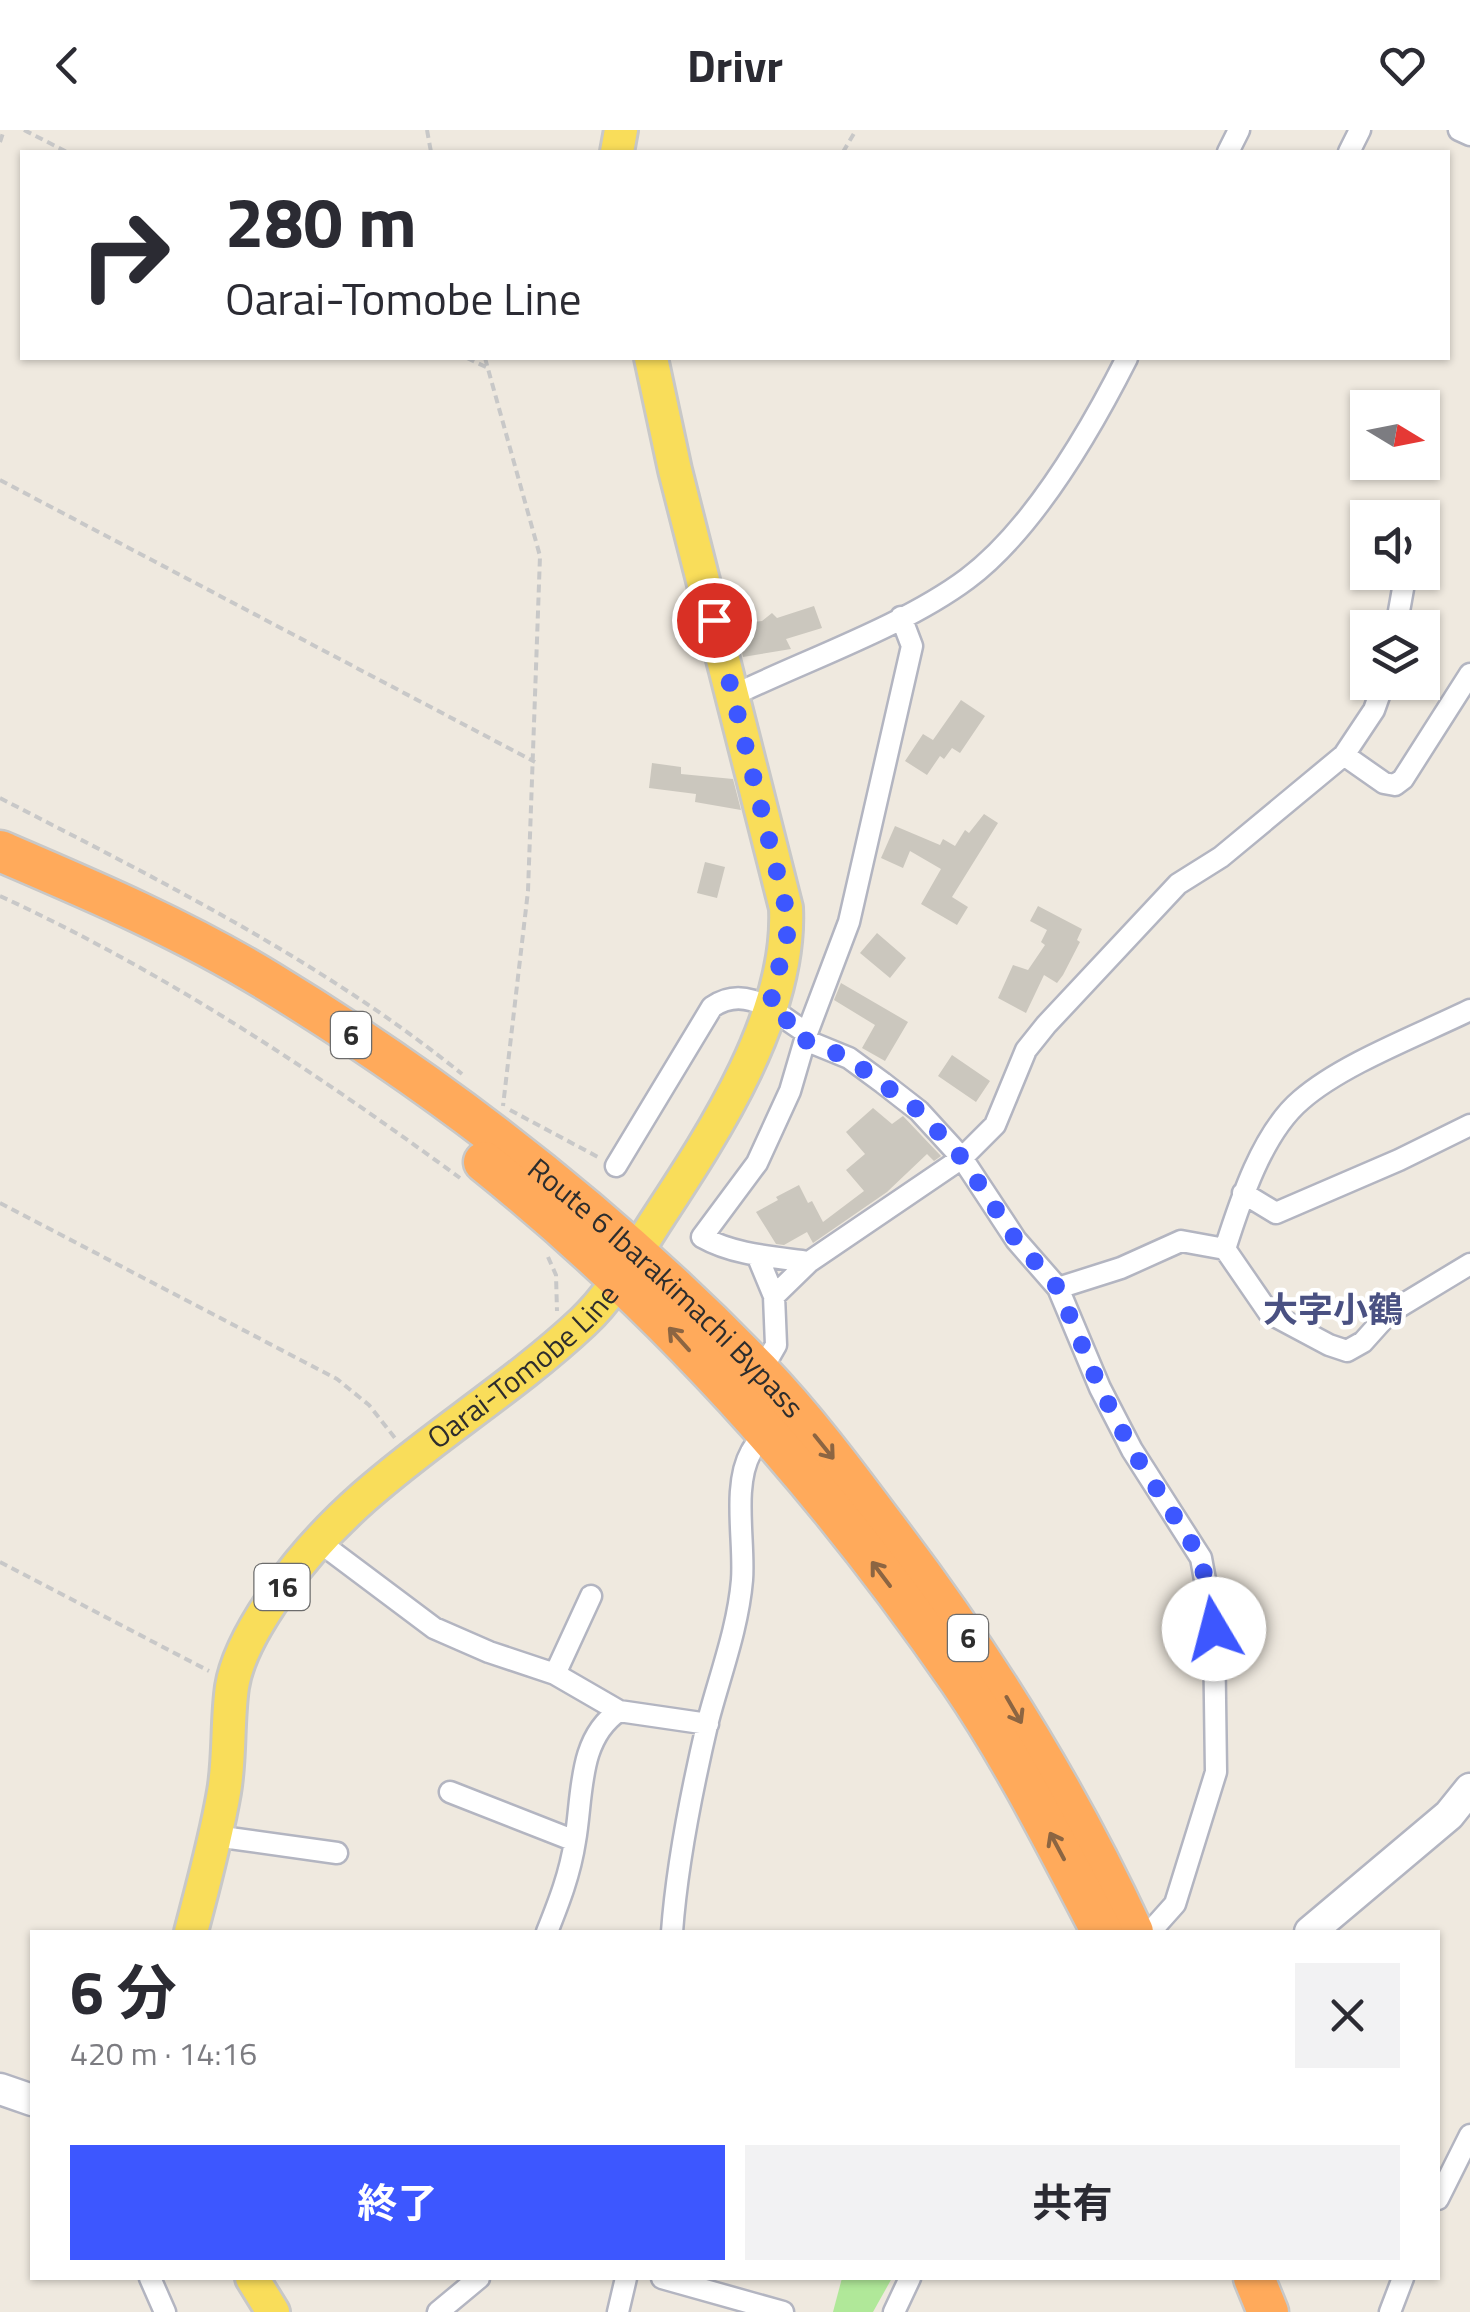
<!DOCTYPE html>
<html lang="ja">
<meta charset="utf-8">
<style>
:root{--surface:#fff;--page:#f2f2f3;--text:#2b2b33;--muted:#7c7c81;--accent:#3d57ff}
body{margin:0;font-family:"Titillium Web","Noto Sans JP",sans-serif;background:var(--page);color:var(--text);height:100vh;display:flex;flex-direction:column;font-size:38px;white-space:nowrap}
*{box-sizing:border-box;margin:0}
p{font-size:32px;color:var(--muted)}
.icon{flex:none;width:55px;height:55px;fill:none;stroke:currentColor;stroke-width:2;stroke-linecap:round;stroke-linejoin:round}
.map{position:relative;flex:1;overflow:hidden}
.sheet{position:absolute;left:30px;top:1800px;width:1410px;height:350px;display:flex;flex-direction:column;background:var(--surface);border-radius:0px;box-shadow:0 2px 8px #0004}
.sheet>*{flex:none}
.top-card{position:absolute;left:20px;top:20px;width:1430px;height:210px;border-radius:0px;box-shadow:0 2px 8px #0004;background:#fff;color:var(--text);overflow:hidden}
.needle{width:65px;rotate:100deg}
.buttons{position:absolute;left:1350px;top:260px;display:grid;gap:20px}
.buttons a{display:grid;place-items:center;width:90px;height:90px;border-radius:0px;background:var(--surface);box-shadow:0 2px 8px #0004;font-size:50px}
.pin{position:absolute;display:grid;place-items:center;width:85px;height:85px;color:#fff;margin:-42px;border:5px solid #fff;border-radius:50%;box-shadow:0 2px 10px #0007}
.me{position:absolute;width:110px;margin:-55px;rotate:352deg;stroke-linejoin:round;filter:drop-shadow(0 0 8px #0008)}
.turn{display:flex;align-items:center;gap:35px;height:210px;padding:0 40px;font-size:45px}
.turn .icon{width:130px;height:130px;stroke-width:2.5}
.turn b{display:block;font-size:70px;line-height:85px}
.round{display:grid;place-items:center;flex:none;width:105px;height:105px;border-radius:0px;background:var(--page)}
.headline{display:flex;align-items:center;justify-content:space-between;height:170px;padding:0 40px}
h1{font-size:60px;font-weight:700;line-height:75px}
.cta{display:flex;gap:20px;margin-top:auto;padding:20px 40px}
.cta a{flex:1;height:115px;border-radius:0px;background:var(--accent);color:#fff;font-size:40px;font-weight:700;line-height:115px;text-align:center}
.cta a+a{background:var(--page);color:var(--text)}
header{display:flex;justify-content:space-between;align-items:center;height:130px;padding:0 40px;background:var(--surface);font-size:45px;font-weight:700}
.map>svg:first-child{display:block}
</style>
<header><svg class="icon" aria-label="back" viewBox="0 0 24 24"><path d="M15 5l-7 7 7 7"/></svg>Drivr<svg class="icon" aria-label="heart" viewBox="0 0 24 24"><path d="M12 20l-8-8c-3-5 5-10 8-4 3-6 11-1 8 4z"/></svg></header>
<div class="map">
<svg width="1470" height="2182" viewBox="0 0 1470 2182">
<rect width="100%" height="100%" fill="#efe9df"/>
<!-- green -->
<path fill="#b0e899" d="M842,2148h50l-19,34h-40z"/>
<!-- building -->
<path fill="#cbc7be" d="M814,476l8,22 -36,11 5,10 -48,8 -6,-33 25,-3 10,-8 5,5z
M961,570l24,16 -25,37 -8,-5 -8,11 -4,-3 -13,19 -22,-14 18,-27 10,6z
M652,633l29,4v7l52,5 8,31 -46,-8 1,-8 -47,-6z
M984,684l14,9 -46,74 16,10 -11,18 -36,-21 20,-35 -31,-18 -7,17 -22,-10 14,-32 45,19 3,-6 12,7 10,-16 4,3z
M705,732l20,5 -8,31 -20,-5z
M1038,776l44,23 -5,11 3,2 -17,33 -6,8 -13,-8 -18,38 -28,-15 15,-33 15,5 17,-25 -4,-3 6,-12 -17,-9z
M877,803l29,25 -16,20 -30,-25z
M841,853l67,39 -23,39 -23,-13 13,-23 -41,-25z
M952,925l38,26 -14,21 -38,-26z
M873,978l19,16 11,-8 38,40 -7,5 -7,-7 -40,38 -74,51 -6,-11 -23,13 -8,-1 -20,-32 22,-12 -2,-3 23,-12 9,18 4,-2 11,21 41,-31 -18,-21 19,-16 -19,-22z"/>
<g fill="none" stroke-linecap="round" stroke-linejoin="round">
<!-- street casing -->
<g stroke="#b3b5c1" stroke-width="25">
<path id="street" d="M1459,0l11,5
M1228,22l11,-22
M1349,22l11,-22
M1408,383l1,5
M901,487l11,29 -63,276 -42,111 -17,58 -33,72 -55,74c32,18 71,20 107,25l153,-104 33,-33 31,-75 20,-25 132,-141 43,-27 123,-102 30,-45 10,-28
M1396,498l10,-56
M734,565c72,-35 170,-69 233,-116 67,-50 123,-148 160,-221
M1344,625l40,28 11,2 8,-6 67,-105
M805,910l44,18 34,25 36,28 43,47 54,82 42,48 42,100 32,62 69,108 13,71 2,143 -41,132 -25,28
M616,1036l96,-159c35,-24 64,7 95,26
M1243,1063l33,20 123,-53 71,-35
M1225,1119c15,-47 37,-116 76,-149 41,-36 118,-65 169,-90
M757,1125l17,41 2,49 -16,28
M1058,1158l63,-20 60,-27 44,8 44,64 60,32 18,6 16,-9 26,-29 81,-49
M774,1166l35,-34
M318,1411l116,87 55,24 66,22 64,37 89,13
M555,1544l36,-78
M450,1662l125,49
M215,1706l122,17
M547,1802c12,-30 23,-58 28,-91 8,-44 2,-102 44,-130
M672,1802c5,-69 20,-143 36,-211 12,-46 30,-93 34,-141 3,-38 -10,-94 9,-128 3,-6 9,-13 14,-19
M1438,2069l32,-64
M150,2148l15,34
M662,2148l121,34
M438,2182l41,-34
M618,2182l8,-34
M894,2182l16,-34
M1390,2182l13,-34"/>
</g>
<!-- secondary casing -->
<g stroke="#b3b5c1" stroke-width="35">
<path id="secondary" d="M1310,1802l139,-117 21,-26
M0,1959l32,11"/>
</g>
<!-- primary casing -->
<g stroke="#c8c8c8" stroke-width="38">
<g id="primary">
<path d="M617,22l4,-22"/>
<path id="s1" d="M191,1802c12,-46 25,-93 33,-140 6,-34 3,-70 8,-105 5,-33 27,-68 46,-95 79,-115 206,-177 305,-270 31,-29 52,-69 75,-104 57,-87 133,-203 128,-310l-111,-438 -24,-112"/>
<path d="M252,2148l21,34"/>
</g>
</g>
<!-- highway casing -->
<g stroke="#c8c8c8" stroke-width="45">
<g id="highway">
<path id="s2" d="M0,721c91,39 183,78 268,130 179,109 346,240 491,390 45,47 84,99 122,150 99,129 184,264 252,411"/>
<path d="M484,1032c183,147 343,326 476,519 54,79 98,167 142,251"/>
<path d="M1254,2148l14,34"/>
</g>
</g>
<!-- path -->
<path stroke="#c8c8c8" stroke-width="4" stroke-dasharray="8 5" stroke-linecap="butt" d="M24,0l43,22
M427,0l4,22
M0,12l4,-12
M843,22l13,-22
M467,228l21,10
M485,228l55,198 -12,335 -25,215
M0,350l535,282
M0,668c159,82 322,163 462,276
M0,766c165,76 314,175 460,282
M510,980l88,47
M0,1073l337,176 32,26 26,33
M548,1127l8,18 1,36
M0,1432l209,109"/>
<!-- street -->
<use href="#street" stroke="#fff" stroke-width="20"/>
<!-- secondary -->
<use href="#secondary" stroke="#fff" stroke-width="30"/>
<!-- primary -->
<use href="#primary" stroke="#f9dd5a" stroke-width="32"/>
<!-- highway -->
<use href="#highway" stroke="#ffaa5b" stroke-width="40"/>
</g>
<!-- one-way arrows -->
<defs><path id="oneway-shaft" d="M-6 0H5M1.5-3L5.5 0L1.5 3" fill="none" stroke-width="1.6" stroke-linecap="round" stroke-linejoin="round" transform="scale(2.5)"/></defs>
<g stroke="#8c6542">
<use href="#oneway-shaft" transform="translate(679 1209) rotate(-132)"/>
<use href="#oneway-shaft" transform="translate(824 1317) rotate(51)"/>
<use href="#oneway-shaft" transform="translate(881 1444) rotate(-127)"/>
<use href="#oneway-shaft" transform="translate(1014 1580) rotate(60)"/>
<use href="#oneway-shaft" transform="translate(1057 1716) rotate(-118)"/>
</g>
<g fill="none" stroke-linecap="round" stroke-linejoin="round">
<!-- route -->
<path stroke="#3d57ff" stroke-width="18" stroke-dasharray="0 32.4" d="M714,490l72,288 1,27 -18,74 38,24 -2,7 43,18 71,53 43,47 54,82 42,48 42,100 32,62 69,108 13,71"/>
</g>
<g text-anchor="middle" stroke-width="9" stroke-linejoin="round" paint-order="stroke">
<!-- shield labels -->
<g fill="#fff" stroke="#6c6c6c" stroke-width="2.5">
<rect x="331" y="882" width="40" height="46" rx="8"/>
<rect x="254.5" y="1434" width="55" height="46" rx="8"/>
<rect x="948" y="1485" width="40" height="46" rx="8"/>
</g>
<g font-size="28" font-weight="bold" fill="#2d2d2d">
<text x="351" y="915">6</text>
<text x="282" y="1467">16</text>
<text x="968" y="1518">6</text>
</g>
<!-- street labels -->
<g font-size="30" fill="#2d2d2d" stroke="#fff">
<text dy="10" stroke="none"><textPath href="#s2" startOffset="802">Route 6 Ibarakimachi Bypass</textPath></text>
<text dy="10" stroke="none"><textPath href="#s1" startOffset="690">Oarai-Tomobe Line</textPath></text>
</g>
<!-- quarter labels -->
<g font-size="35" font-weight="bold" fill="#4a5182" stroke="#fff">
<text x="1333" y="1192">大字小鶴</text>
</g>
</g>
</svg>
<div class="buttons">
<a><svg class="needle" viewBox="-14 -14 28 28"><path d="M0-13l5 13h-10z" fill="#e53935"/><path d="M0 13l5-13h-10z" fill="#7c7c81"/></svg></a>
<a><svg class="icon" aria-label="sound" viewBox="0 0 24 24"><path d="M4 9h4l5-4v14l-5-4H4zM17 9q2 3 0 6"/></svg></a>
<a><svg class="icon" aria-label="layers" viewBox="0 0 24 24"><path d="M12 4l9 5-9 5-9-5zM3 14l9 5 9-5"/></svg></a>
</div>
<div class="pin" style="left:714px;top:490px;background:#d93025"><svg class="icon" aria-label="arrive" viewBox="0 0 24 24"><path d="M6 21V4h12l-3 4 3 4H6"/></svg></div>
<svg class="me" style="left:1214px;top:1499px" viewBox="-20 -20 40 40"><circle r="19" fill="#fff"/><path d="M0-13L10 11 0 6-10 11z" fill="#3d57ff"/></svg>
<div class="top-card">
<div class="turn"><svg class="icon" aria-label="right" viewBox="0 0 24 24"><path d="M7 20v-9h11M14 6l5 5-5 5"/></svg><div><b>280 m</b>Oarai-Tomobe Line</div></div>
</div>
<section class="sheet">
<div class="headline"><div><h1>6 分</h1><p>420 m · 14:16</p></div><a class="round"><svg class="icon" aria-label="close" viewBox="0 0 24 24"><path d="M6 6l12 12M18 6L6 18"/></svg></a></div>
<div class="cta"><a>終了</a><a>共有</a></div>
</section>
</div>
